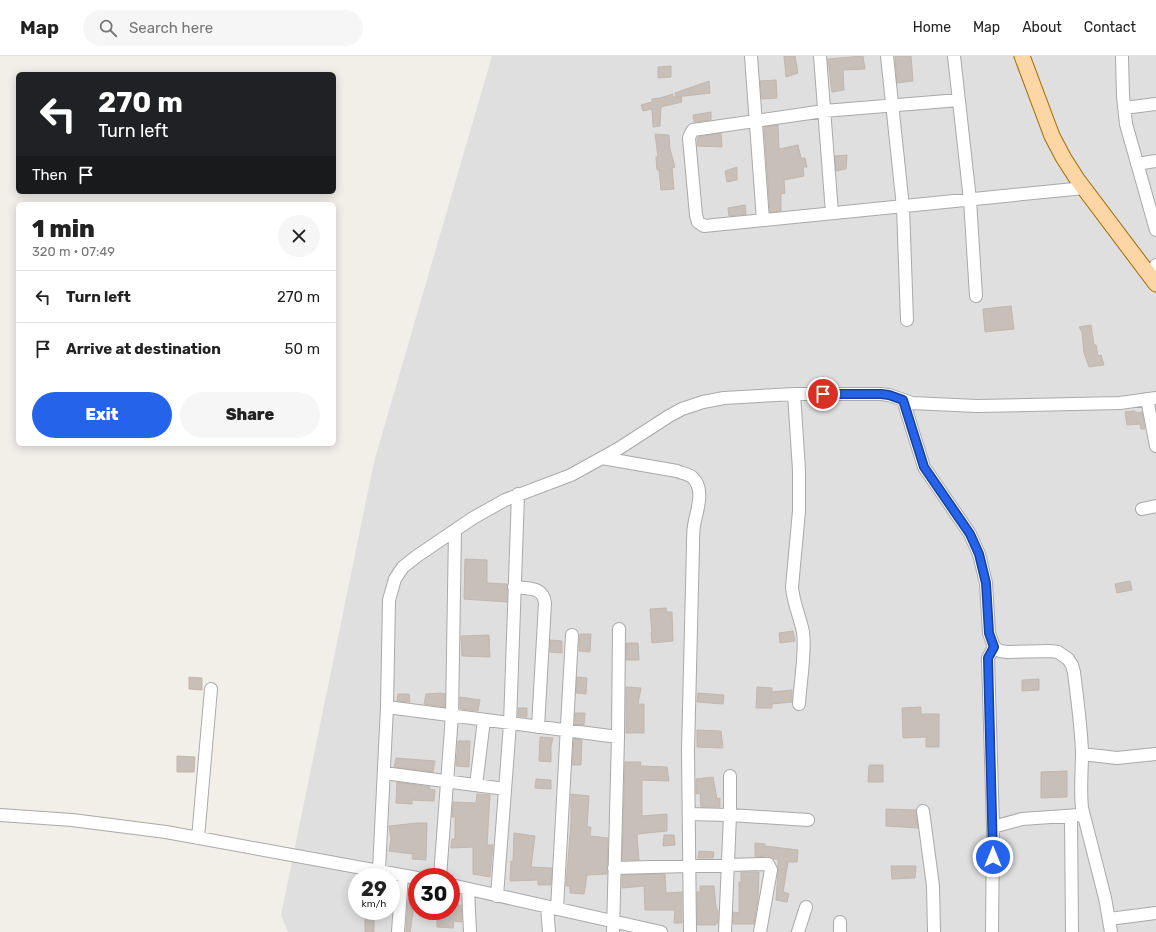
<!DOCTYPE html>
<meta charset="utf-8">
<style>
:root{--surface:#fff;--page:#f6f6f6;--text:#222;--muted:#767676;--line:#e0e0e0;--accent:#2563eb}
body{margin:0;font-family:Rubik,sans-serif;background:var(--page);color:var(--text);height:100vh;display:flex;flex-direction:column;font-size:15px;white-space:nowrap}
*{box-sizing:border-box;margin:0}
p{font-size:13px;color:var(--muted)}
.icon{flex:none;width:22px;height:22px;fill:none;stroke:currentColor;stroke-width:2;stroke-linecap:round;stroke-linejoin:round}
.map{position:relative;flex:1;overflow:hidden}
.drawer{position:absolute;left:16px;top:146px;width:320px;height:244px;display:flex;flex-direction:column;background:var(--surface);border-radius:6px;box-shadow:0 2px 10px #0003}
.drawer>*{flex:none}
.hud{position:absolute;left:16px;top:16px;width:320px;height:122px;border-radius:6px;box-shadow:0 2px 10px #0003;background:#202124;color:#fff;overflow:hidden}
.speed{position:absolute;left:348px;top:812px;display:flex;gap:8px;font-size:20px;font-weight:700;text-align:center}
.speed>*{display:grid;place-content:center;width:52px;height:52px;border-radius:50%;background:var(--surface);box-shadow:0 2px 10px #0003;line-height:1}
.speed small{font-size:10px;font-weight:400}
.speed .limit{border:6px solid #d22;background:#fff;color:#111}
.pin{position:absolute;display:grid;place-items:center;width:34px;height:34px;color:#fff;margin:-17px;border:2px solid #fff;border-radius:50%;box-shadow:0 1px 4px #0007}
.me{position:absolute;width:44px;margin:-22px;rotate:0deg;stroke-linejoin:round;filter:drop-shadow(0 0 3px #0008)}
.turn{display:flex;align-items:center;gap:14px;height:84px;padding:0 16px;font-size:18px}
.turn .icon{width:52px;height:52px;stroke-width:2.5}
.turn b{display:block;font-size:28px;line-height:34px}
.then{display:flex;align-items:center;height:38px;padding:0 16px;background:#0003;gap:8px;font-size:15px}
.round{display:grid;place-items:center;flex:none;width:42px;height:42px;border-radius:21px;background:var(--page)}
.summary{display:flex;align-items:center;justify-content:space-between;height:68px;padding:0 16px}
h1{font-size:24px;font-weight:800;line-height:30px}
.primary-button{display:flex;gap:8px;margin-top:auto;padding:8px 16px}
.primary-button a{flex:1;height:46px;border-radius:24px;background:var(--accent);color:#fff;font-size:16px;font-weight:800;line-height:46px;text-align:center}
.primary-button a+a{background:var(--page);color:var(--text)}
ul{padding:0;list-style:none}
li{display:flex;align-items:center;gap:12px;height:52px;padding:0 16px;border-top:1px solid var(--line)}
li div{flex:1}
li b{display:block;font-size:15px}
li em{font-style:normal}
header{display:flex;align-items:center;gap:24px;box-sizing:border-box;height:56px;padding:0 20px;background:var(--surface);border-bottom:1px solid var(--line)}
header strong{font-size:19px}
nav{display:flex;gap:22px;margin-inline-start:auto;font-size:14px}
.search{width:280px;height:36px;background:var(--page);display:flex;align-items:center;gap:10px;box-sizing:border-box;padding:0 14px;border-radius:22px;color:var(--muted);font-size:15px}
.map>svg:first-child{display:block}
</style>
<header>
<strong>Map</strong>
<div class="search"><svg class="icon" aria-label="search" viewBox="0 0 24 24"><circle cx="10" cy="10" r="6"/><path d="M15 15l6 6"/></svg>Search here</div>
<nav><a>Home</a><a>Map</a><a>About</a><a>Contact</a></nav>
</header>
<div class="map">
<svg width="1156" height="876" viewBox="0 0 1156 876">
<rect width="100%" height="100%" fill="#f2efe9"/>
<!-- residential -->
<path fill="#e0dfdf" fill-rule="evenodd" d="M492,0h664v876h-868l-7,-17 93,-453zM357,821h34v34h-34zM417,821h34v34h-34z"/>
<!-- building -->
<path fill="#c7bfb8" stroke="#c4b6ab" d="M784,0h11l3,17 -12,4z
M863,0l2,13 -22,1 1,20 -12,2 -4,-33z
M895,0h16l2,25 -16,2z
M671,10v11l-13,1v-11z
M776,24l1,18 -15,1 -2,-18z
M709,25l1,12 -34,4 -1,-4z
M673,38v3h8l1,5 -21,5 -1,19 -7,1 -1,-18 -9,2 -2,-6 11,-3v-3l8,-1z
M711,56v8l-17,2 -1,-7z
M778,69l1,24 19,-4 3,13h4l2,9h-4l1,9 -20,4 1,13 -4,1v17l-11,1 -6,-85z
M721,77l1,14 -25,-1 1,-9z
M655,78l14,1 1,14 5,18 -3,1 2,21 -13,1 -2,-20h-2l-1,-13h2z
M847,99l-1,14 -10,2 -1,-15z
M737,111v13l-10,2 -2,-11z
M745,149l1,9 -17,2 -1,-8z
M1011,250l3,23 -29,3 -2,-23z
M1091,269l3,20h2l2,11 3,-1 3,10 -15,2 -5,-14 -2,-21 -3,-5z
M1135,355v2l7,-1 3,17h-4l-1,-5 -13,1 -2,-13z
M465,503l22,1v23l20,1v18l-43,-3z
M1130,525l2,9 -15,3 -2,-9z
M666,552l1,4h5l1,29 -21,2 -1,-10h1l-2,-24z
M793,575l2,10 -15,2 -1,-10z
M580,578h11l-1,18 -11,-1z
M489,579l1,22 -28,-1 -1,-20z
M550,584l12,1v12l-12,-1z
M626,587h12l1,17h-13z
M189,621l13,1v12l-13,-1z
M577,621l10,1 -1,16 -10,-1z
M1039,623v11l-17,1v-11z
M626,631l15,1 -3,16h6v29h-18z
M757,631l15,1v4l20,-2v12l-20,2v4h-16z
M441,637l4,1v13l-21,-3 2,-10z
M698,637l26,2 -1,9 -26,-2z
M398,638h11l1,8 -13,-1z
M460,641l20,3 -2,11 -18,-2z
M921,651v7h18v33h-13v-10l-23,1 -1,-30z
M518,652h9v9l-9,-1z
M575,657h10l-1,12 -9,-1z
M697,674l24,1 2,17 -26,-1z
M540,681l13,1 -2,8v16l-12,-1z
M574,683l8,1 -1,25h-9z
M458,685h12l-1,26 -13,-1z
M177,700l18,1 -1,15h-17z
M396,702l39,3 -2,11 -39,-5z
M625,706h16l-1,4 27,1 2,14 -27,-1v36l25,-2v17l-29,3 -1,2 2,24h-17z
M869,709h14v17h-15z
M1067,715v26l-26,1v-26z
M713,721l4,22 3,-1v9h-19l-1,-14 -4,1v-15z
M536,723l15,1v9l-16,-1z
M397,726l33,5 -1,2 6,1 -1,11 -22,-1v4l-16,-1z
M477,738l13,1 -3,50h6l-3,32 -17,-3v-27l-22,1 1,-9h3v-22h-3l1,-15 23,1z
M571,738l18,2 -2,31h4l-1,9 18,2 -1,36 -20,1 -3,19 -14,-1v-7h-4l5,-64z
M886,753l30,1 2,18 -32,-2z
M417,767h10l-1,37 -14,-1 1,-5 -24,-3 2,-12 -2,-13z
M514,777l21,3 -4,31 21,1 -1,17h-13v-5l-28,1 1,-20h2z
M664,779h10l1,10 -12,1z
M755,787l10,1v2l33,4 -1,12h-9l-5,30 6,2 -2,8 -11,-2 2,-29v-12h-5l-5,-3 -13,1z
M699,795l15,1 -1,6h-15z
M891,810h25l-1,12 -23,1z
M741,816h18l-1,26 -4,26h-21v-12l6,1v-31h2z
M665,818l1,19 16,-1v31h-8l1,-13h-30l-1,-24 -22,2v-13z
M700,830h14l2,22h1v2l1,1v12h-2v2h-19v-33h3z
M408,843h4l1,14 -3,19h-4z
M451,849h10l1,17 -8,-1 -1,7 -16,-1v-16h14z
M365,855h9v21h-9z"/>
<g fill="none" stroke-linecap="round" stroke-linejoin="round">
<!-- minor casing -->
<g stroke="#a9a9a9" stroke-width="14">
<path id="minor" d="M751,0l12,164
M820,0l12,157
M887,0l16,151 4,113
M954,0l16,144 6,96
M1122,0l1,40 3,28 30,106
M959,44l-135,11 -131,19 -2,3 -2,5 7,77 2,7 6,4 380,-38
M1124,52l32,-4
M1137,108l19,-3
M1152,223l4,-14
M794,338l5,76v41l-7,76c1,15 8,30 11,45 3,20 -3,51 -4,72
M1147,343l9,47
M903,344l21,67 46,67 9,20 7,29 3,50 5,14 6,4 7,1 43,-1 8,1 10,7 4,6 2,7c3,26 7,53 8,80 0,19 -2,37 0,56l23,90 6,34
M602,402l75,13c4,2 11,3 15,6 14,12 4,35 2,49 -1,6 -1,13 -1,19l-5,206 2,181
M1142,453l14,-3
M514,531c14,2 29,-1 31,16l-7,124
M387,651l231,30
M1082,698l35,4 39,-4
M384,717l121,16
M476,729l8,-65
M923,755l10,75 1,46
M689,758l41,1 78,5
M0,759l72,5 94,12 251,46
M1071,760l1,116
M993,771l29,-8 57,-4
M198,782l13,-149
M614,812l154,-4 3,6 -11,62
M379,814l8,-163 2,-107 6,-21 8,-12 14,-11 56,-38 32,-18 66,-25 47,-26 51,-33 13,-7 21,-7 21,-4 70,-4h87l8,1 23,8 65,3 143,-3 36,-5
M440,821l12,-162 3,-185
M451,829l210,47
M468,833l2,43
M497,840l13,-172 8,-230
M547,851l2,25
M557,853l15,-274
M1109,863l47,-6
M398,876l4,-57
M613,876l5,-195 1,-108
M725,876l5,-117v-39
M798,876l8,-25
M840,876v-10
M992,876l1,-105 -5,-169 6,-11"/>
</g>
<!-- major casing -->
<g stroke="#a06b00" stroke-width="17">
<path id="major" d="M1022,0l30,80 11,21 14,22 79,105"/>
</g>
<!-- minor -->
<use href="#minor" stroke="#fff" stroke-width="12"/>
<!-- major -->
<use href="#major" stroke="#fcd6a4" stroke-width="15"/>
</g>
<g fill="none" stroke-linecap="round" stroke-linejoin="round">
<!-- route casing -->
<g stroke="#184099" stroke-width="10">
<path id="route" d="M823,338h58l8,1 14,5 21,67 46,67 9,20 7,29 3,50 5,14 -6,11 5,199"/>
</g>
<!-- route -->
<use href="#route" stroke="#2563eb" stroke-width="7"/>
</g>
</svg>
<div class="speed"><div>29<small>km/h</small></div><div class="limit">30</div></div>
<div class="pin" style="left:823px;top:338px;background:#d93025"><svg class="icon" aria-label="arrive" viewBox="0 0 24 24"><path d="M6 21V4h12l-3 4 3 4H6"/></svg></div>
<svg class="me" style="left:993px;top:801px" viewBox="-20 -20 40 40"><circle r="17" fill="#2563eb" stroke="#fff" stroke-width="3"/><path d="M0-11L8 9 0 5-8 9z" fill="#fff"/></svg>
<div class="hud">
<div class="turn"><svg class="icon" aria-label="left" viewBox="0 0 24 24"><path d="M17 20v-9H6M10 6l-5 5 5 5"/></svg><div><b>270 m</b>Turn left</div></div>
<div class="then">Then<svg class="icon" aria-label="arrive" viewBox="0 0 24 24"><path d="M6 21V4h12l-3 4 3 4H6"/></svg></div>
</div>
<section class="drawer">
<div class="summary"><div><h1>1 min</h1><p>320 m · 07:49</p></div><a class="round"><svg class="icon" aria-label="close" viewBox="0 0 24 24"><path d="M6 6l12 12M18 6L6 18"/></svg></a></div>
<ul>
<li><svg class="icon" aria-label="left" viewBox="0 0 24 24"><path d="M17 20v-9H6M10 6l-5 5 5 5"/></svg><div><b>Turn left</b></div><em>270 m</em></li>
<li><svg class="icon" aria-label="arrive" viewBox="0 0 24 24"><path d="M6 21V4h12l-3 4 3 4H6"/></svg><div><b>Arrive at destination</b></div><em>50 m</em></li>
</ul>
<div class="primary-button"><a>Exit</a><a>Share</a></div>
</section>
</div>
